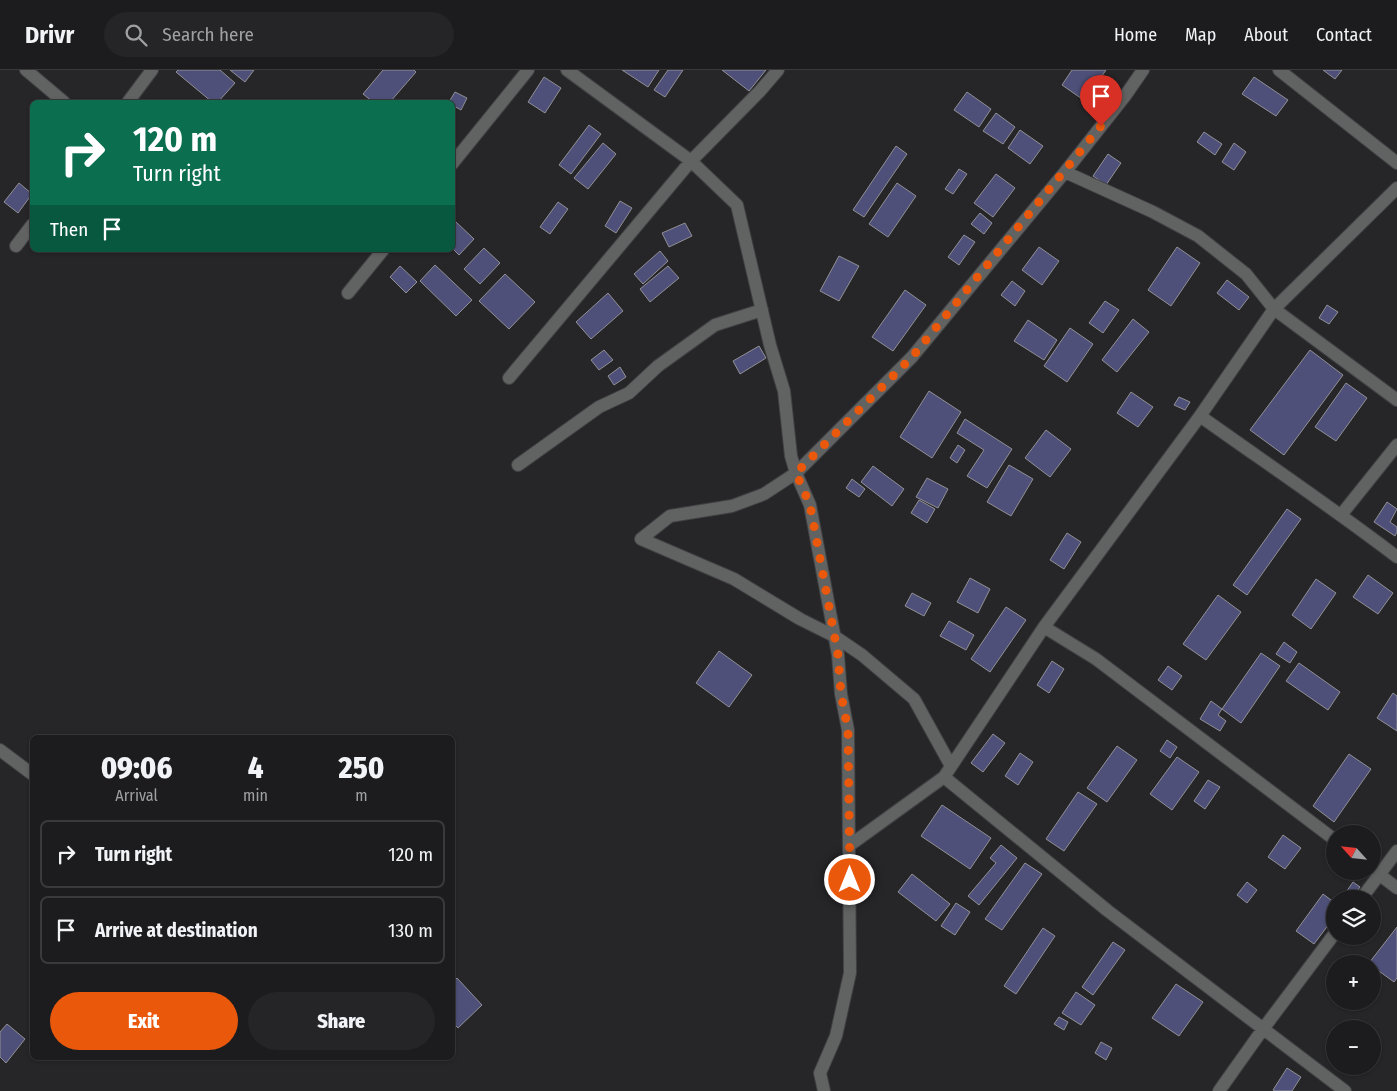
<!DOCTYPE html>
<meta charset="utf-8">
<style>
:root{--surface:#1c1c1f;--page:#252528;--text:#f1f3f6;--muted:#a0a1a4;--line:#3a3a3d;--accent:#ea580c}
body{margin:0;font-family:"Fira Sans Condensed",sans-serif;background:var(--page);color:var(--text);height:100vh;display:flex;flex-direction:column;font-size:19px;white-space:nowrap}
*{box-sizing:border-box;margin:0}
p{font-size:16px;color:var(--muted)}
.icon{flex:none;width:28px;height:28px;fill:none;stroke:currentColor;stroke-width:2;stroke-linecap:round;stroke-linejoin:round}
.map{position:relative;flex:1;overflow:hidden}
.details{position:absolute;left:30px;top:665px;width:425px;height:325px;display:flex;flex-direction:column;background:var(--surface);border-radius:8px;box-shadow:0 1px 4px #0004,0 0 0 1px var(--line)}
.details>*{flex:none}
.banner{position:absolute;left:30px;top:30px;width:425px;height:152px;border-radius:8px;box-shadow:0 1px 4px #0004,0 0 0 1px var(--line);background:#0b6e4f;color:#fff;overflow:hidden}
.needle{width:32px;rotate:297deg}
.tools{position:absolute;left:1326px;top:755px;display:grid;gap:10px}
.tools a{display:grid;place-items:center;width:55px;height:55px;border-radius:50%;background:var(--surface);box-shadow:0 1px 4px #0004,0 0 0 1px var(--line);font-size:25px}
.pin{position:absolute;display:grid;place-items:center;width:42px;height:42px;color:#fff;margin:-51px -21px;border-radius:50% 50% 50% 0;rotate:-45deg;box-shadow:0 0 5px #0007}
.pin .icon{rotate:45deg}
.me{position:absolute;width:55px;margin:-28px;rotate:0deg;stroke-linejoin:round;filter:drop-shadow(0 0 4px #0008)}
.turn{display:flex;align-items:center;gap:18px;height:105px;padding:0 20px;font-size:22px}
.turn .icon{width:65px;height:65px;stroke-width:2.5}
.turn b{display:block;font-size:35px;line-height:42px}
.then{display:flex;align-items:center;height:48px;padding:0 20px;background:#0003;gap:10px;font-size:19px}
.eta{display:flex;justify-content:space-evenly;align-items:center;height:85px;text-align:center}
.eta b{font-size:30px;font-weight:800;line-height:35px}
.cta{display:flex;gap:10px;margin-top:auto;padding:10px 20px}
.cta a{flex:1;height:58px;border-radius:30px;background:var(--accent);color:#fff;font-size:20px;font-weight:800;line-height:58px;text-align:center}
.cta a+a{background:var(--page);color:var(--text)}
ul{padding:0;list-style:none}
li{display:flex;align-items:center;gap:15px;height:68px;margin:0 10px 8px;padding:0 10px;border:2px solid var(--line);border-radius:8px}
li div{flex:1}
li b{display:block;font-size:19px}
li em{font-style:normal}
header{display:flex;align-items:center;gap:30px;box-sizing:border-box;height:70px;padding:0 25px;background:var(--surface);border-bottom:1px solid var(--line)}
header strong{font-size:24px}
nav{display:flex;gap:28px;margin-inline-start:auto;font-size:18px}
.search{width:350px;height:45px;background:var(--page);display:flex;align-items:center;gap:12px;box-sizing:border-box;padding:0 18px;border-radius:28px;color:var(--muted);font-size:19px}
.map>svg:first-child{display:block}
</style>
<header>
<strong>Drivr</strong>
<div class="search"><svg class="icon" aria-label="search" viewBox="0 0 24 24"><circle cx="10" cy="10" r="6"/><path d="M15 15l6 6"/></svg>Search here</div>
<nav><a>Home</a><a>Map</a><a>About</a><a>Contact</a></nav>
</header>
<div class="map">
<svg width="1397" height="1021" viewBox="0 0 1397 1021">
<rect width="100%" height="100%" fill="#262629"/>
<!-- building -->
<path fill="#4e5079" stroke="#909094" d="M178,0h42l15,13 -17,19h-6l-36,-30z
M230,0h24l-9,12z
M383,0h31l2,2 -26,30h-17l-10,-8z
M622,0h37l-11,17z
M668,0h15l-18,27 -11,-7z
M722,0h44l-17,21z
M1072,0h34l-21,31 -23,-16z
M1323,0h19l-7,9z
M544,7l17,11 -16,25 -17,-11z
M1254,7l34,23 -12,16 -34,-22z
M455,22l12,6 -6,12 -9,-5v-3h-3z
M967,22l24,17 -12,18 -25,-17z
M996,43l19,14 -12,17 -20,-13z
M589,55l12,9 -30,40 -12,-9z
M1020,60l23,16 -13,18 -22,-16z
M1204,62l18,12 -7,11 -18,-13z
M603,73l13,11 -28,35 -14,-11z
M1234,73l12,9 -12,18 -12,-8z
M896,76l11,8 -43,63 -11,-7z
M1108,84l13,9 -15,22 -13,-9z
M959,99l8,5 -14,20 -8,-5z
M996,104l19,14 -22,29 -19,-14z
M19,113l13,11 -14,19 -14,-11z
M897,113l19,13 -28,41 -19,-13z
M620,131l12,7 -16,25 -11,-7z
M558,132l10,7 -18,25 -10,-7z
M980,143l12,10 -8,11 -13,-10z
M455,151l19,18 -15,16 -7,-7v-25z
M685,153l7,13 -23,11 -7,-14z
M964,165l11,7 -16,23 -11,-8z
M1039,177l20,14 -17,24 -20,-15z
M1177,177l23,16 -29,43 -23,-16z
M484,178l16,15 -20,21 -16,-15z
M660,181l8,10 -25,23 -9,-10z
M839,186l20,10 -20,35 -19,-10z
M435,195l37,35 -16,16 -36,-35z
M400,196l17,16 -11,11 -16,-16z
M668,196l11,12 -29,24 -10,-13z
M505,204l30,28 -26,27 -30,-28z
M1227,210l22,17 -10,13 -22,-17z
M1012,211l13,10 -10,15 -14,-11z
M905,220l21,15 -33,46 -21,-14z
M608,223l15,18 -32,28 -15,-17z
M1105,231l14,9 -16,23 -14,-10z
M1327,235l11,7 -9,12 -10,-6z
M1133,249l16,13 -32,40 -15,-12z
M1028,250l29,20 -13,20 -30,-19z
M1070,258l23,16 -26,38 -23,-16z
M759,276l7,12 -26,16 -7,-13z
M604,280l9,10 -14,10 -8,-10z
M1310,280l33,25 -59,80 -34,-25z
M620,297l6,10 -12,8 -6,-9z
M1346,313l21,15 -31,43 -21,-14z
M929,321l32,21 -29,46 -32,-21z
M1131,322l22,15 -15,20 -21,-14z
M1179,327l11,5 -5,8 -11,-5z
M965,349l47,30 -25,39 -20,-12 17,-26 -27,-17z
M1046,360l25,19 -21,28 -25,-19z
M958,375l7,5 -8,13 -7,-5z
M1009,395l24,14 -22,37 -24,-14z
M873,396l31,23 -12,17 -31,-24z
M927,408l21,11 -10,19 -22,-11z
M852,409l13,10 -6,8 -13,-9z
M919,430l16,9 -8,14 -16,-10z
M1387,432l10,7 -7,13 7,5v5l-2,4 -21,-14z
M1287,439l14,10 -54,76 -14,-10z
M1067,463l14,9 -17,27 -14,-9z
M1368,505l25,18 -15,21 -25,-17z
M970,508l20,11 -12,24 -21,-11z
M1316,509l20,14 -25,36 -19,-14z
M912,523l19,10 -7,13 -19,-10z
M1218,525l23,17 -35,48 -23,-16z
M1006,537l20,13 -36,52 -19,-13z
M949,551l25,14 -8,15 -26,-14z
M1284,572l13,10 -7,11 -14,-9z
M719,581l33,24 -23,32 -33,-24z
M1261,583l19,13 -39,57 -19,-14z
M1052,591l12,8 -15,24 -12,-8z
M1299,593l41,29 -12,18 -42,-29z
M1168,596l14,10 -10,14 -14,-10z
M1393,623l4,3v35l-20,-13z
M1211,631l11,8 -4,6 8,6 -6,10 -20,-12z
M993,664l12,9 -22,29 -12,-9z
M1167,670l10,7 -7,11 -10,-7z
M1117,676l20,14 -30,42 -20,-14z
M1020,683l13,9 -15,23 -13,-9z
M1349,684l22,15 -37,53 -21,-16z
M1177,687l22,15 -27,38 -22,-16z
M1208,710l12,7 -15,22 -11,-8z
M1078,722l19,12 -33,47 -18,-12z
M942,735l49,33 -21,31 -49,-33z
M1283,765l18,13 -16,21 -17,-12z
M1001,775l16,13 -38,47 -11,-9 28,-33 -6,-5z
M1025,793l17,11 -40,56 -17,-11z
M912,804l38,30 -14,17 -38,-29z
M1247,812l10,8 -10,13 -10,-8z
M1353,812l7,5 -9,12 -7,-4z
M1323,824l12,9v13l-21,28 -18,-13z
M956,833l14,9 -15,23 -14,-9z
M1397,857v51l-3,4 -22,-16v-2l-3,-1z
M1043,858l12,8 -39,58 -12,-8z
M1113,872l12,8 -32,45 -11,-8z
M457,908l25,27 -24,23 -6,-6v-39z
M1176,914l27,18 -24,34 -27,-18z
M1076,922l19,13 -14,20 -19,-12z
M1059,947l9,5 -4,8 -10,-6z
M7,954l18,15 -19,24 -6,-6v-25z
M1101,972l11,6 -6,12 -11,-7z
M1287,998l14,9 -9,14h-17l-2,-1z"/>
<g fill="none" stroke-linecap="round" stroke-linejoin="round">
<!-- minor casing -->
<g stroke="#414144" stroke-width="14">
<path id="minor" d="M26,0l38,32
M567,0l124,91 46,44 33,140 14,46 7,65 5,17 14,32 28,150 3,39 7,36 2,243 -14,63 -16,37 4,18
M1279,0l118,93
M128,32l24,-32
M452,94l76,-94
M1065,102l88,40 45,24 48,38 28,35 123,91
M16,176l16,-21
M348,223l35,-43
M509,308l182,-217 69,-70 18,-21
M1200,346c66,47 133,92 197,141
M518,395l81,-58 30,-14 29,-27 57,-41 47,-15
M1341,445l56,-70
M1044,557l52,32 239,181
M0,680l32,24
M951,696l-37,-67 -52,-44 -28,-19 -34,-17 -66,-40 -93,-40 29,-23 62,-10 32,-12 32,-21 116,-116 153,-185 60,-76 18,-26
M944,707l164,134 237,180
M850,775l94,-68 100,-150 156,-211 74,-107 123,-121
M1372,799l25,19
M1361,829l36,-48
M1219,1021l44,-62 72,-96"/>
</g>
<!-- minor -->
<use href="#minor" stroke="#616362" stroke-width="12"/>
</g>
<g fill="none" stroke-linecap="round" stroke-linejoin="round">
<!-- route -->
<path stroke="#ea580c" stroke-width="9" stroke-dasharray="0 16.2" d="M850,810l-2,-150 -7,-36 -3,-39 -28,-150 -14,-32 116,-116 189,-231"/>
</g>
</svg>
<div class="tools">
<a><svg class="needle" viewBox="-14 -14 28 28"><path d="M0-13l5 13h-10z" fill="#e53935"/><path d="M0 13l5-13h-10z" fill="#a0a1a4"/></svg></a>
<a><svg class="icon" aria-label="layers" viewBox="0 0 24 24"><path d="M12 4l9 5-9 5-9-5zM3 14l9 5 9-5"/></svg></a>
<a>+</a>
<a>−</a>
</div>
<div class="pin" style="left:1101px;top:56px;background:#d93025"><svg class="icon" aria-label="arrive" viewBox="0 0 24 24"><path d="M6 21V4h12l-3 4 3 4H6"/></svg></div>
<svg class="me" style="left:850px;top:810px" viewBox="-20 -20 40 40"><circle r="17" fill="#ea580c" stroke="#fff" stroke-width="3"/><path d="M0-11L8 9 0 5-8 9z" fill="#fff"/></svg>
<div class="banner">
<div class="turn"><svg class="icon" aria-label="right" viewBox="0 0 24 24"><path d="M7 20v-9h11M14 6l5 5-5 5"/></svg><div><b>120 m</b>Turn right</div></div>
<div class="then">Then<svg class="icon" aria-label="arrive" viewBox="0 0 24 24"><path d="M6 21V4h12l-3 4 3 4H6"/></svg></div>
</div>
<section class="details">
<div class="eta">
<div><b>09:06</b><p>Arrival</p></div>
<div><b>4</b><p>min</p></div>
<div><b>250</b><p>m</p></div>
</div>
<ul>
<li><svg class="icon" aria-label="right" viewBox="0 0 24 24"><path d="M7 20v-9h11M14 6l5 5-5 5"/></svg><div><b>Turn right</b></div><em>120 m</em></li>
<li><svg class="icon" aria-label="arrive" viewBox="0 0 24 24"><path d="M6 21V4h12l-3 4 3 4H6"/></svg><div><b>Arrive at destination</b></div><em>130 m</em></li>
</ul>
<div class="cta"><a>Exit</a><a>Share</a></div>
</section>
</div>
